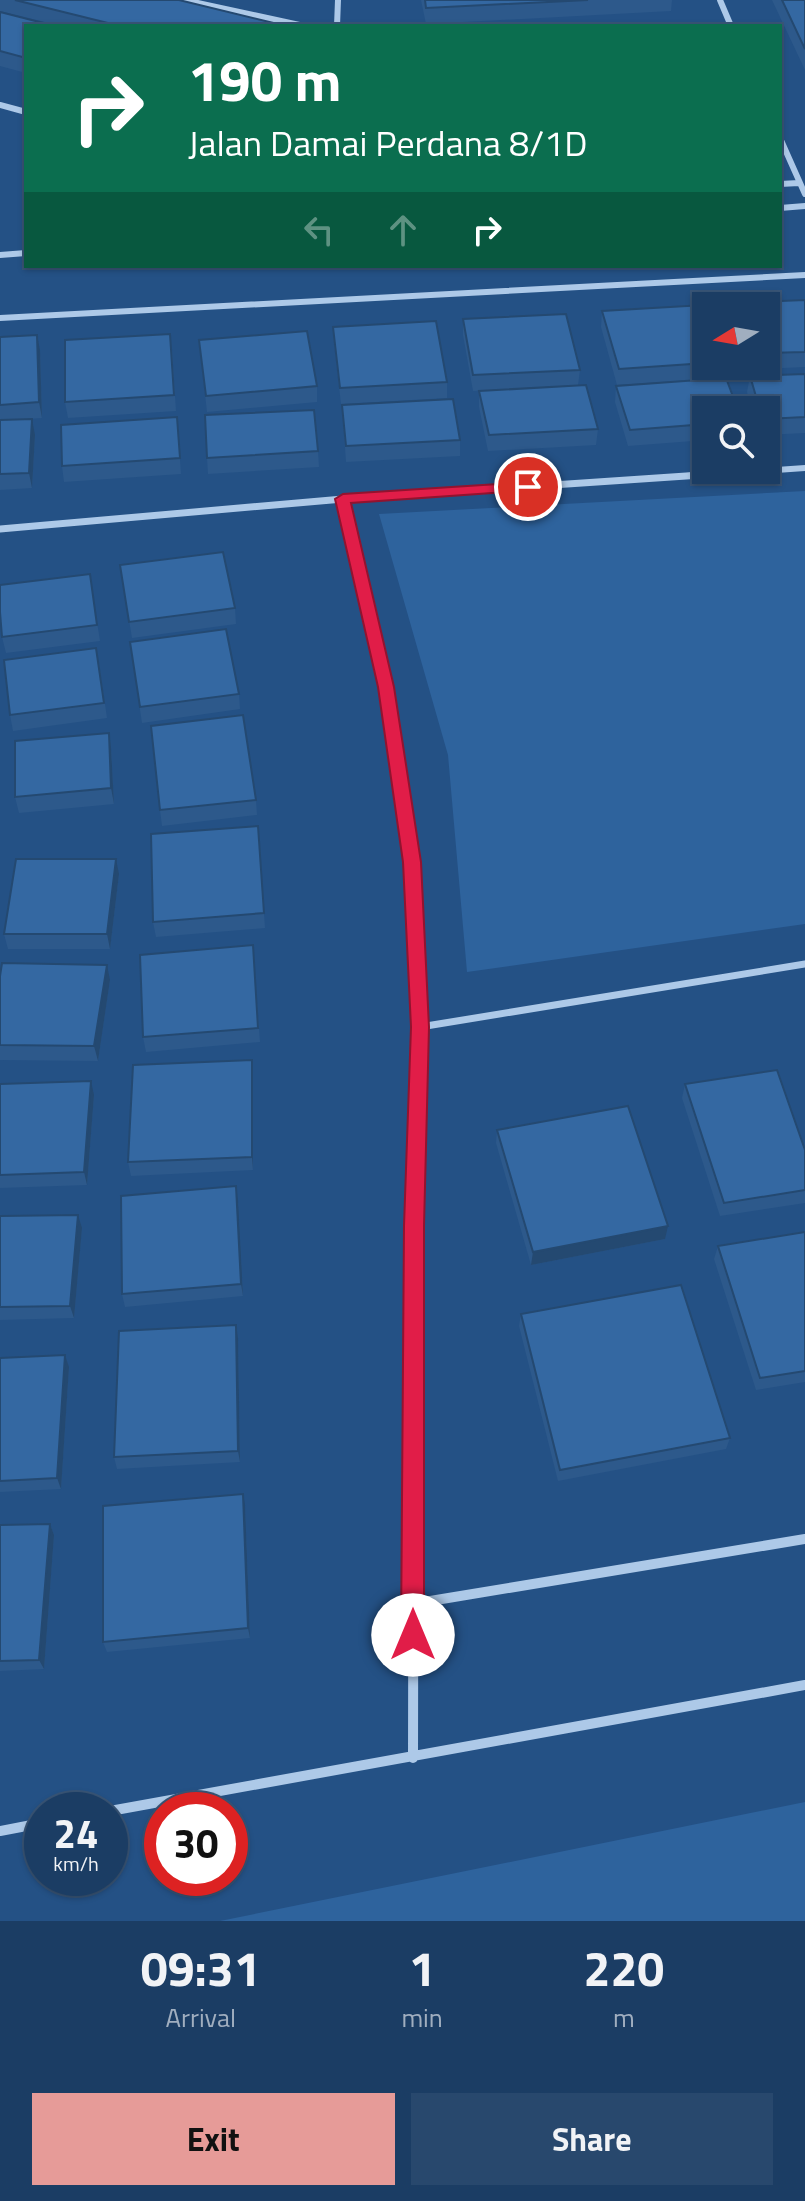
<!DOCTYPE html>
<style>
:root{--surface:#1b3d64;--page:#28486d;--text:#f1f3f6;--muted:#a0aebf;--line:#395678;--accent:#e69b98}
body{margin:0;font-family:"Titillium Web",sans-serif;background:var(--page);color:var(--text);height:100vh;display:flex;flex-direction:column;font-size:30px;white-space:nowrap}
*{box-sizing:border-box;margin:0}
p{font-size:26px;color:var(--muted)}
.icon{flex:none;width:44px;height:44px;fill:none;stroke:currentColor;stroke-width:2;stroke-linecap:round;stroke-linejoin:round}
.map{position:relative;height:1921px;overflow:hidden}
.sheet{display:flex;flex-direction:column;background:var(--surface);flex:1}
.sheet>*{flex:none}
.guide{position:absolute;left:24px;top:24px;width:758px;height:244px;border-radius:0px;box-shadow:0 2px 6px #0004,0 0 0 2px var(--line);background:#0b6e4f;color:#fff;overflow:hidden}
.needle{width:52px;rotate:259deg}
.fabs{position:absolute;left:692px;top:292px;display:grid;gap:16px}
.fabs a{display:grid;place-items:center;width:88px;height:88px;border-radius:0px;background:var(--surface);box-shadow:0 2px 6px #0004,0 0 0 2px var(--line);font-size:40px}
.speed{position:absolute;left:24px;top:1792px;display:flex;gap:16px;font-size:40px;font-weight:700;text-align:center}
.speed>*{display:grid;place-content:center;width:104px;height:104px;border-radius:50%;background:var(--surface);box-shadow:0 2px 6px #0004,0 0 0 2px var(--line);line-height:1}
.speed small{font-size:20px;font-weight:400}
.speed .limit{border:12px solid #d22;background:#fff;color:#111}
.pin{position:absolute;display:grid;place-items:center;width:68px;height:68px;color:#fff;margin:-34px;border:4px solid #fff;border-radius:50%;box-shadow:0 2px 8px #0007}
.me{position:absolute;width:88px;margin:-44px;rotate:0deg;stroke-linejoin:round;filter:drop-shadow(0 0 6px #0008)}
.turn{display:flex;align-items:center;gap:28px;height:168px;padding:0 32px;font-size:36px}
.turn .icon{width:104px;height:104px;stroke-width:2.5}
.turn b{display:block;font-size:56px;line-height:68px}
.lanes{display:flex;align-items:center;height:76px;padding:0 32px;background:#0003;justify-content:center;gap:40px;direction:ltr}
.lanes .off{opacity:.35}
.eta{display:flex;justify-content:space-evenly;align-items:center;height:136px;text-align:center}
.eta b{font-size:48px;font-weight:700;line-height:56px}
.action{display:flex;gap:16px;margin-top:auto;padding:16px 32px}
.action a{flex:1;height:92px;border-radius:0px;background:var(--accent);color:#111;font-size:32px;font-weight:700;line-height:92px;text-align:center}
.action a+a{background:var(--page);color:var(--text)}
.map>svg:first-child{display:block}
</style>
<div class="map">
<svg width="805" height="1921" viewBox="0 0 805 1921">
<rect width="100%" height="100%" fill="#245185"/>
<!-- green -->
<path fill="#2e639d" d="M805,491v433l-338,48 -19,-217 -69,-241z
M805,1802v119h-585z"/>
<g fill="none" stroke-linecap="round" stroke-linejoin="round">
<!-- street-far2 -->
<path stroke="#adc9e8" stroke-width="6" d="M184,0l120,26
M720,0l11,26
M337,26l1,-26
M0,105l26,7
M780,138l25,56
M780,184l19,-1
M780,208l25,-2
M0,255l26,-2
M0,318l805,-43
M686,476l119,-8"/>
<!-- street-far1 -->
<path stroke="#adc9e8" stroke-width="7" d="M343,499c27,120 58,241 69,364 7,79 8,159 6,238
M0,529l343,-30 373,-25
M420,1027l385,-63"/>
<!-- street -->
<path stroke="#adc9e8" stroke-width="10" d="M412,1604l393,-65
M413,1758l1,-532 4,-127
M110,1811l695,-126
M0,1831l42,-8"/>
</g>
<!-- wall -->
<path fill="#2d598b" d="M0,0h179l107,26h-225l-61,-15z
M421,0h251l-1,11 -245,13z
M772,0h33v70z
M0,12l26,14v47l-26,-7z
M805,300v67l-63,3 -1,-4h25v-60h-38v-3z
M602,311h104v55h17l-2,12 -104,7 -16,-58z
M463,319l117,51 -2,15 20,44 -2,16 -108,6 -9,-44v-16l83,-5 -89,5 -10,-56z
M333,327l114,55v16l-106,6 -7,-61z
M0,337l40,13 2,68 -15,1 8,16 -3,53 -32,2z
M199,340l118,46v16l-110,10z
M172,349l4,62 -108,7 -3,-16z
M805,374v59l-39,2v-25h-14l-5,-18 3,-16z
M616,386l90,24v30l-78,6 -13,-44z
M342,405l118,35v16l-114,6z
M177,417l4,57 -117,8 -2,-16z
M318,451l1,16 -111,7 -1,-16z
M120,565l115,43 1,16 -104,14z
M92,590l8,51 -94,12 -4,-16z
M130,642l109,52 1,15 -98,14z
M99,663l8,55 -94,13 -3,-16z
M109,733l2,15 3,56 -95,9 -4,-16z
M256,800l1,15 -95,11 -2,-16z
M258,826l7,102 -109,9 -3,-15z
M119,874l-9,75h-102l-4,-15z
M254,960l6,82 -114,10 -3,-15z
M0,976l110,4 -12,81 -98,-1z
M253,1074v96l-122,6 -3,-14z
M0,1084l94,11 -7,90 -87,3z
M685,1084l120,66v53l-85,13 -38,-118z
M497,1130l168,109 -134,26 -35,-122z
M236,1186l2,14 5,96 -118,11 -3,-13z
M0,1216l82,12 -8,90 -74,2z
M805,1232v150l-49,8 -42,-131 4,-13z
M521,1314l209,124 -4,11 -168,32 -39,-155z
M236,1325l2,13 2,124 -123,7 -3,-12z
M0,1358l69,9 -8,122 -61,3z
M245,1505l5,133 -143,14 -4,-10z
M50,1524l4,11 -10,134 -44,2v-146z"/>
<!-- shaded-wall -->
<path fill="#244971" d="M37,335l3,15 2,68 -3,-16z
M32,419l3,16 -3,53 -3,-15z
M109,733l2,15 3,56 -3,-16z
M116,859l3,15 -9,75 -3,-15z
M107,965l3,15 -12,81 -4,-15z
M252,1060l1,14v96l-1,-13z
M91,1081l3,14 -7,90 -3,-13z
M236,1186l2,14 5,96 -2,-12z
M78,1215l4,13 -8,90 -4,-12z
M668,1226l-3,13 -134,26 2,-13z
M236,1325l2,13 2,124 -2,-11z
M65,1355l4,12 -8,122 -4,-11z
M243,1494l2,11 5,133 -2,-10z
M50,1524l4,11 -10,134 -5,-9z"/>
<!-- building -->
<path fill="#3468a2" stroke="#244971" stroke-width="2" d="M15,0h164l107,26h-166z
M425,0h163l-162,8z
M782,0h23v49z
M0,12l55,14h-29v32l-26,-7z
M805,300v52l-39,1v-47h-37l-1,-3z
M704,305l2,6v52l-87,6 -17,-58z
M566,314l14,56 -107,5 -10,-56z
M436,321l11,61 -107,6 -7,-61z
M307,331l10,55 -111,10 -7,-56z
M170,334l4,61 -109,7v-62z
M37,335l2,67 -39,3v-68z
M805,374v43l-39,2v-9h-6l-10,-34z
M726,378l12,32h-32v14l-76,6 -14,-44z
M586,385l12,44 -109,6 -10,-44z
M453,399l7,41 -114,6 -4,-41z
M314,410l4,41 -111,7 -2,-43z
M177,417l3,41 -118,8 -1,-41z
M32,419l-3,54 -29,1v-54z
M223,552l12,56 -106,14 -9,-57z
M90,574l7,51 -95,12 -2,-25v-27z
M226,629l13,65 -99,13 -10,-65z
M96,648l8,55 -94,12 -6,-55z
M243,715l13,85 -96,10 -9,-84z
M109,733l2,55 -96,9v-56z
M258,826l6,87 -111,9 -2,-88z
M16,859h100l-9,75h-103z
M253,945l5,83 -115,9 -3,-82z
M2,963l105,2 -13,81 -94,-1v-69z
M252,1060v97l-124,5 5,-97z
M777,1070l28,80v40l-81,13 -39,-119z
M91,1081l-7,91 -84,3v-91z
M628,1106l40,120 -135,26 -36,-122z
M236,1186l5,98 -119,10 -1,-98z
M78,1215l-8,91 -70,1v-91z
M805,1232v139l-45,7 -42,-132z
M681,1285l49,153 -170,32 -39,-156z
M236,1325l2,126 -124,6 5,-126z
M65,1355l-8,123 -57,3v-123z
M243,1494l5,134 -145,14v-136z
M50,1524l-11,136 -39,1v-136z"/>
<!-- route -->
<path fill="#e11d48" stroke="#92132f" stroke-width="2" d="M528,482l5,1v7l-182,13 43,184 27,175 8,165 -5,199v409l-3,8 -8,4 -9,-4 -3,-8 3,-409 7,-199 -8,-165 -25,-175 -43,-188 8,-5z"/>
</svg>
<div class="fabs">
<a><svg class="needle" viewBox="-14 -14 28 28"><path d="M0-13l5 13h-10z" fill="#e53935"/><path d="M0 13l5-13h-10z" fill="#a0aebf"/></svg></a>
<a><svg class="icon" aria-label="search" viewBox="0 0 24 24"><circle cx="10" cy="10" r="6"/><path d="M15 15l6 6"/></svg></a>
</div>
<div class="speed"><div>24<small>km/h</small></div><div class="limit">30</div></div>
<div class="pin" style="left:528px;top:487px;background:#d93025"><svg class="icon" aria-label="arrive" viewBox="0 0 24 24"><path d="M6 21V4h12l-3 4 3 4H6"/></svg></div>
<svg class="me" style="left:413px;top:1635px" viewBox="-20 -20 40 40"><circle r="19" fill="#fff"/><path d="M0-13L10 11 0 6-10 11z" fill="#e11d48"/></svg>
<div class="guide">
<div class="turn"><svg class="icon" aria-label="right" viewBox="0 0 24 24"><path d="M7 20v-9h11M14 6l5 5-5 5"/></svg><div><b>190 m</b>Jalan Damai Perdana 8/1D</div></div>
<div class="lanes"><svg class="icon off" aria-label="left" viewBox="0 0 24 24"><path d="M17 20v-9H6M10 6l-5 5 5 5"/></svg><svg class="icon off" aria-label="ahead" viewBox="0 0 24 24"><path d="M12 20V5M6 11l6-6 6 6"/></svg><svg class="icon" aria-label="right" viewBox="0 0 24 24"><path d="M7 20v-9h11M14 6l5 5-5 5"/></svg></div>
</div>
</div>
<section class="sheet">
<div class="eta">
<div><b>09:31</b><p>Arrival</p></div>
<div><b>1</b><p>min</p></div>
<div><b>220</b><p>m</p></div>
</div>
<div class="action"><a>Exit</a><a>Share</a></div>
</section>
